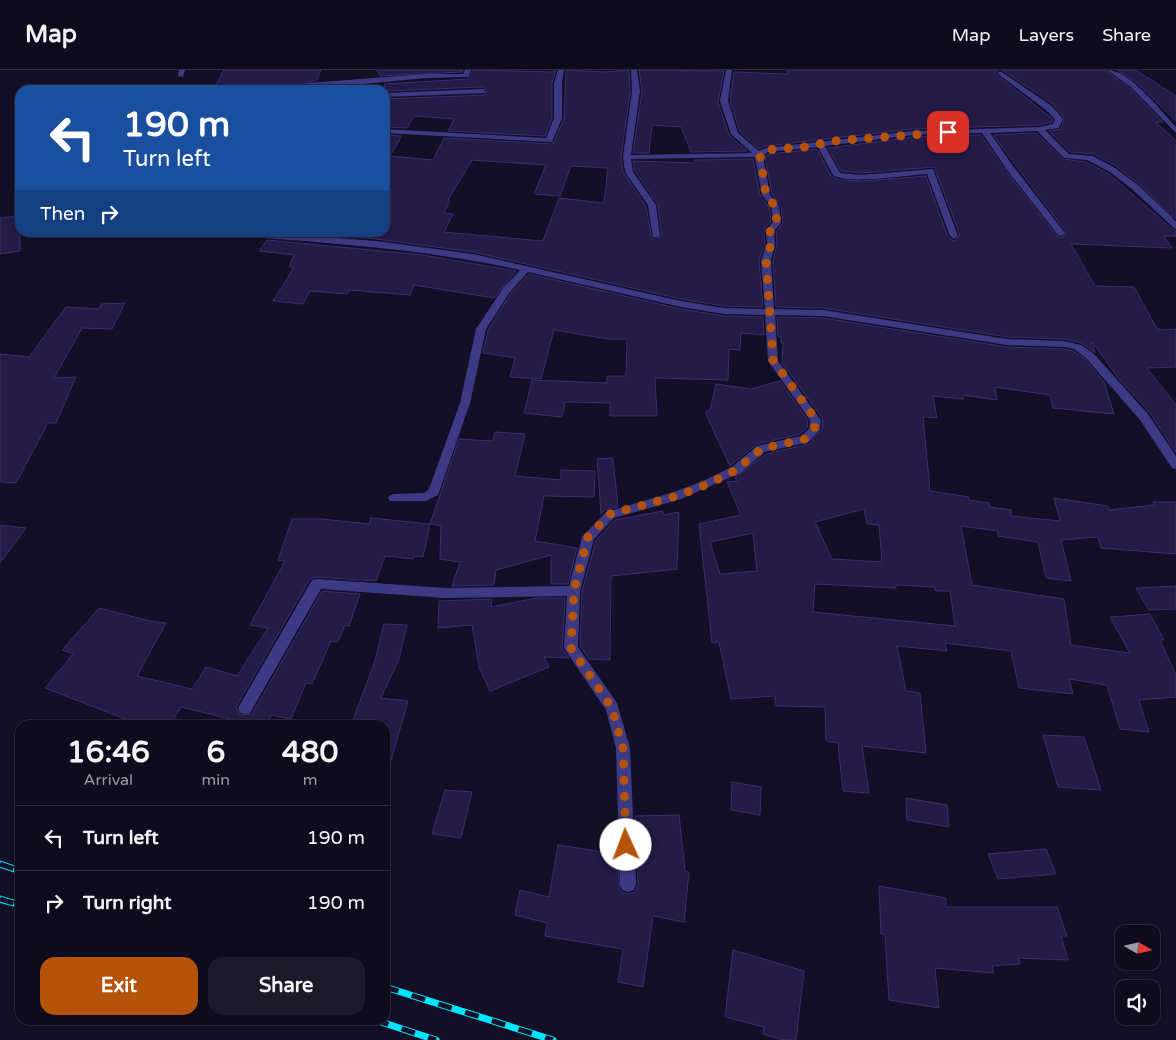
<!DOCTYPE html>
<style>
:root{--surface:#0e0b1c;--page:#1c1929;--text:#f1f3f6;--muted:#9b9ba3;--line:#2e2b3b;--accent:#b45309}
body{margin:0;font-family:"Varela Round",sans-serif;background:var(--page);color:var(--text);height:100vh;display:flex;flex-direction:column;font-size:19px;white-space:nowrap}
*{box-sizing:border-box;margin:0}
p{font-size:16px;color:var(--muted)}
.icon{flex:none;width:28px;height:28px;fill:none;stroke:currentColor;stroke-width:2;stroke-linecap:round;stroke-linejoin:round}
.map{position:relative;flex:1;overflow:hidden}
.side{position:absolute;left:15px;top:650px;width:375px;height:305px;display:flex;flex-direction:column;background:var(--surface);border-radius:15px;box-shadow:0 1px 4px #0004,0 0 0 1px var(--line)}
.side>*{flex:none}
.hud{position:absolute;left:15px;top:15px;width:375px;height:152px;border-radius:15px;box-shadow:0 1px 4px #0004,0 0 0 1px var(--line);background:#1a4fa0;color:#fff;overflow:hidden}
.needle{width:32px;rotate:99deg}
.controls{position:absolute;left:1115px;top:855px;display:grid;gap:10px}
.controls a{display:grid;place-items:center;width:45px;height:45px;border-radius:10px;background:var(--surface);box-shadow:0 1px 4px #0004,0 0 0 1px var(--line);font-size:25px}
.pin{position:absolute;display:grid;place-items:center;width:42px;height:42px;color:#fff;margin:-21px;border-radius:10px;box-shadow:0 2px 8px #0006}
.me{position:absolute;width:55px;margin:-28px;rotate:358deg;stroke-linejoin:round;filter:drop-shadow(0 0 4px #0008)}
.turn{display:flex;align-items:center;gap:18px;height:105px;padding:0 25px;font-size:22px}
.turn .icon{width:65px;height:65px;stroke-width:2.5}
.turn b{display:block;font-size:35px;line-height:42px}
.then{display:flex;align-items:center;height:48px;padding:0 25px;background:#0003;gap:10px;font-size:19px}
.eta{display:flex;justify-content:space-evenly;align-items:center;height:85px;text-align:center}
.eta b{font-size:30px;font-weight:700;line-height:35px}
.cta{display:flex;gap:10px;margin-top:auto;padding:10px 25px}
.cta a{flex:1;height:58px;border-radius:15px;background:var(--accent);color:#fff;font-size:20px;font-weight:700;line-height:58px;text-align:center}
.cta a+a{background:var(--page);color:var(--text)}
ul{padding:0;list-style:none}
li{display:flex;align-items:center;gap:15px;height:65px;padding:0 25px;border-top:1px solid var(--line)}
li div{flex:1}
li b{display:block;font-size:19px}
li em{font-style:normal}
header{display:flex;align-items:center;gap:30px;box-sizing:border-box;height:70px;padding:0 25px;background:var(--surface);border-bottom:1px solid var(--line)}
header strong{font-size:24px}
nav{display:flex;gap:28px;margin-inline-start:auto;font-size:18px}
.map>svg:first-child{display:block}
</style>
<header>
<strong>Map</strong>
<nav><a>Map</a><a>Layers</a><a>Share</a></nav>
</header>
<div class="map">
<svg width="1176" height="970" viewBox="0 0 1176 970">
<rect width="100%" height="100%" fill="#130f26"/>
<!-- building -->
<path fill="#241b47" stroke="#3b2d73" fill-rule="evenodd" d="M224,0h97l-4,10 -14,4 11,6h-101z
M377,0h86l-1,2 -82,4z
M473,0l80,2 3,-2 -4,13v35l-7,18 -97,-5 6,-12 -40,-3 -7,12 -22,-1v-28l100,-4 2,-6 -5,-2 -97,4 -1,-7 84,-5z
M566,0l38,2 25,-2 1,21 -9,66 2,15 23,34 6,34 10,-4 -4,-31 -23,-34 -2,-10 63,2 -2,-3 59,-1 7,36 9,12 2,14 -7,9 1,14 -6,16 4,47 -39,-1 -43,-7 -208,-47 -97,-13 -83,-7h92v-97l17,1 -12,20 43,4 11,-22 109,6 11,-26zM472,90l74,5 -12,29 26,2 11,-30 37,2 -4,35 -45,-5 -16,43 -99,-9 9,-18 -9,-1 6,-13h-2z
M639,0l85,1 -6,31 11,33 18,16 -56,1 -10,-25 -29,-2 -3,28h-16l9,-62z
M787,0h211l-3,3 2,2 56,44 -1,3 -13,3 -126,4 -147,17 -7,3 -19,-17 -10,-31 4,-29 53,2z
M1002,0h103l25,18 33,34h-7l20,19v78l-36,-34 -24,-19 -22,-12 -24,-2 -21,-21 12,-2 3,-11 -11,-14z
M1117,0h19l40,26v25l-40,-39z
M1036,63l27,26 23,3 23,12 67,58v4h-12l8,12 -101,-4 24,42 39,1 22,40 5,3 15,-1v38l-29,1 29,37v48l-26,-40 -31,-34 -27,-37 3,11 -14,-10 -17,-4 -57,-2 -184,-29 -47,-1 -3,-47 4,-16 -1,-12 7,-9 -2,-17 -9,-12 -7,-37 4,-3 48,-5 14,27 9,4 24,1 62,-5 22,61 6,4 6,-6 -26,-68 -73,6 -20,-2 -13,-23 85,-11 68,-2 25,36 51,65 5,2 4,-6 -73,-97z
M20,146v35l-20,3v-36z
M267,170l156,15 93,16 -22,27 -80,-13 -4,10 -61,-5 -2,4 -37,-3 -7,13 -30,-3 21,-34h-5l5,-12 -35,-4z
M529,204l152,35 43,7 39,1 1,18 -23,-2 -1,17 -11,-1 -1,31 -73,-2 2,38h-47v-13l-45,-1 -3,15 -38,-4 8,-33 75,3v-7h19l1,-37h-19l-54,-9 -13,49 -31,-2 5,-19 -32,-5 5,-23 23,-37z
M125,233l-13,26 -30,-1 -28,50 22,-1 -20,46h-8l-32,60 -16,-1v-128l29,3 37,-50 33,2 2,-5z
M777,247l46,1 184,29 57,2 9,2 12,8 19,23 10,32 -61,-6 -3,-13 -55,-8 2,13 -34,-5v4l-30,-3 4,22 -14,-1 7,74 39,6v3l20,3 1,4 21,3v6l49,5 -6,-23 54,8 1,4 45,-5 -1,-3h23v52l-75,-6 -3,-11 -37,3 10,41 -25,-3 -8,-36 -40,-6v-5l-37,-5 11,59 92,14 7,46 59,8 -20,-36 40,-3 14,26h-4l16,35v22l-37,3 10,32 -29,-3 -13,-44 -38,-6 4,15 -54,-6 -8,-37 -66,-8 2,8 -50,-5 9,45 14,2 6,60 -64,-7 7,47 -26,-2 -5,-48 -12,-2 -1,-34 -49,-1 -1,-10 -44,3 -12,-57 -7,1 -13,-119 42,-9 -14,-33 10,-1 -2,-4 31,-23 43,-10 13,-14 1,-11 -41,-56 1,-20h-2v-6l-3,-1zM864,439l3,15 12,1 3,37 -50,-3 -17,-37zM753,463l4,38 -37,3 -10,-32zM815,514l81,4v-3l39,2 1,4h14l5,35 -142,-14z
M780,311l28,39 -1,8 -7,6 -43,10 -27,22 -25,-54 5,-2 6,-26 35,5z
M495,362l30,2 -10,42 46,4v-10l34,1 -1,26 -50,-1 -9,45 42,7 -9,36h-17v-29l-55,15 -2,15 -42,1 8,-24 -20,-3 1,-33 -11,-2 -7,33 -9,-1 -1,3 -28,-3 -9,25 -59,-4 -7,2 -74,128 4,8 12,-1 70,-123 38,3 -11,32 -4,-1 -7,17 -7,-1 -19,43 -6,-1 -15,36 -20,-4 -3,10h-13l-74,-18 -11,18h-38l1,-3 -88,-34 28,-34 -11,-4 37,-42 51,13 16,2 -29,53 55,13 14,-22 31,9 31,-48 -18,-3 35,-64 -7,-1 14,-41h30l47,5 2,-6 59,6 29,-85 34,2z
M613,388l5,49 -13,3 -4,4 -4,-55z
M663,441l1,4 15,-3 -2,57 -66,7 -1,84 -21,-1 -9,-13 2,-55 14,-51 19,-20z
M0,455l26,3 -26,35z
M1176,516v23l-27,1 -13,-22z
M537,528h28l-3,50 7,10 -25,-1 5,10 -59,24 -11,-24 -7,-42 -34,3 1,-27 53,-2 -1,8z
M384,554l23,1 -8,34 -18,39 27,3 -18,63 -5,-1v-38h-34l24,-64z
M1043,665l41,2 17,53 -43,-3z
M732,712l29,5 -1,28 -29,-5z
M445,720l27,2 -11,46 -29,-4z
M906,728l41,7 2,22 -42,-7z
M679,745l6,56 4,1 -5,50 -31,-6 -10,71 -25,-5 5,-33 -78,-13 2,-13 -32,-8 5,-25 29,7 9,-52 59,9 3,37 7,3 8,-2 3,-8 -3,-68z
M1046,779l10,25 -58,5 -10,-25z
M879,816l67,12v9h111l10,29h-6l7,24 -50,-2 2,6 -28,2 2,7 -59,-5 4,40 -50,-8 -4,-65 -4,-1z
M733,880l71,21 -8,69h-13l-20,-6 1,-7 -39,-10z"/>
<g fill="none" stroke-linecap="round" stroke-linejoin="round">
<!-- minor -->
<path fill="#3d3a85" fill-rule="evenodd" d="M179,0h6l-2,7 -5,-1z
M465,0h6l-3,7 -42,1 -63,6 -2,6h-8l3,-6 -47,3 -4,-2 4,-2 117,-9h37z
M558,0h6l-2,13v35l-10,24 -167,-9v-4l161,9 8,-20v-35z
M631,0h6l3,21 -9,64 121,-2 -21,-19 -11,-33 6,-31h6l-4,31 10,32 21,18 7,-3 147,-17 126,-4 14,-3 2,-5 -9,-9 -48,-36 -1,-1 3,-2 52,35 11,13 -4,9 -14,2 24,24 24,2 22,12 24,18 32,30 5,6v8l-43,-40 -23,-18 -23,-12 -23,-2 -27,-27 -47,2 23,33 52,67 -4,3 -3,-1 -51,-65 -25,-37 -69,2 -88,11 15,27 21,2 72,-6 25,67 -4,3 -4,-3 -23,-62c-19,1 -81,11 -94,1l-15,-28 -50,5 -5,4 7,39 9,11 2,17 -7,8 1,13 -4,16 3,49 49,1 184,29 57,2 17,4 13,9 54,60 28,42v13l-4,-1 -32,-48 -54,-62 -12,-9 -10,-2 -57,-2 -184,-29 -48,-1 3,46 43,59 -1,10 -11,12 -44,10 -25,21 -59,26 -67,19 -20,21 -14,52 -2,56 39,56 13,45 6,136 -2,6 -6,2 -6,-2 -2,-6 -4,-136 -10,-38 -42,-62 3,-52 -122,2 -124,-9 -71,124 -5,1 -5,-1 -2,-5 74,-128 5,-1 128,9 124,-2 13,-49 24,-25 68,-20 29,-11 29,-14 25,-21 44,-10 8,-7 1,-9 -42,-59 -3,-46 -41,-1 -43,-7 -153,-35 -18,20 -24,37 -16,74 -32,92 -12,6h-36l-2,-3 2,-3 4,-1 30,-1 5,-4 31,-86 16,-74 27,-41 17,-18c-86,-19 -172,-26 -259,-32l-4,-3 6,-3 113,9 97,13 208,47 43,7 41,1 -4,-49 6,-16 -1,-14 7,-8 -2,-16 -9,-11 -7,-38 -124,2 2,13 23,33 4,31 -7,2 -5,-33 -23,-33 -2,-15 9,-66z
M1107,0c23,0 53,40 69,57v6l-45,-46z
M482,19h3v4l-100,4v-4z"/>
<!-- rail casing -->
<g stroke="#00e5ff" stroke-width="7">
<path id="rail" d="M0,794l20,7
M0,829l20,6
M385,917l168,53
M375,950l61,20"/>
</g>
<!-- rail -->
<use href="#rail" stroke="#130f26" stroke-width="5" stroke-dasharray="14" stroke-linecap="butt"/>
</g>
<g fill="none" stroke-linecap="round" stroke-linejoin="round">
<!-- route -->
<path stroke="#b45309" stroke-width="9" stroke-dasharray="0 16.2" d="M626,775l-3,-97 -11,-40 -41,-60 3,-58 14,-53 22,-23 67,-18 31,-12 28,-14 25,-21 44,-10 9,-9 2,-10 -43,-60 -7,-100 5,-16 -1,-14 7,-7 -2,-17 -9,-11 -6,-40 6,-5 39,-3 29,-6 114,-9"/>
</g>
</svg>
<div class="controls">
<a><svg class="needle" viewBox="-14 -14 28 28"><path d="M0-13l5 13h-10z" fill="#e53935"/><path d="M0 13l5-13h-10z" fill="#9b9ba3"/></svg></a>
<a><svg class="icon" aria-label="sound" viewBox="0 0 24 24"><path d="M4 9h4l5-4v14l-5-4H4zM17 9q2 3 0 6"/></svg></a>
</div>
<div class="pin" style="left:948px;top:62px;background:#d93025"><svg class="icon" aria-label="arrive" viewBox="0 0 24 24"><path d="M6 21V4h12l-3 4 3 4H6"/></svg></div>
<svg class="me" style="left:626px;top:775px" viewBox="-20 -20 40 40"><circle r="19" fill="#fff"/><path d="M0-13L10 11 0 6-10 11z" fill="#b45309"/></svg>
<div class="hud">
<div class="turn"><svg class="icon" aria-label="left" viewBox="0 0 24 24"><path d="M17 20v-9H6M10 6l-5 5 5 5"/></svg><div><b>190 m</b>Turn left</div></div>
<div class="then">Then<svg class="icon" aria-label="right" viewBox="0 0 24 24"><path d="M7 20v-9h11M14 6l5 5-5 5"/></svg></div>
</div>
<section class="side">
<div class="eta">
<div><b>16:46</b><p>Arrival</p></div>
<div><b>6</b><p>min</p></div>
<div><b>480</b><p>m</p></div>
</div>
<ul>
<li><svg class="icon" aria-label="left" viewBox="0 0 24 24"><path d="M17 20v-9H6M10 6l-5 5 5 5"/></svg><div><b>Turn left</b></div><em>190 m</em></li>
<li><svg class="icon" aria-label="right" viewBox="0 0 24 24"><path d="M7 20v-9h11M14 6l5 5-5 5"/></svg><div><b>Turn right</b></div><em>190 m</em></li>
</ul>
<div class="cta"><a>Exit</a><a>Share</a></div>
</section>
</div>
